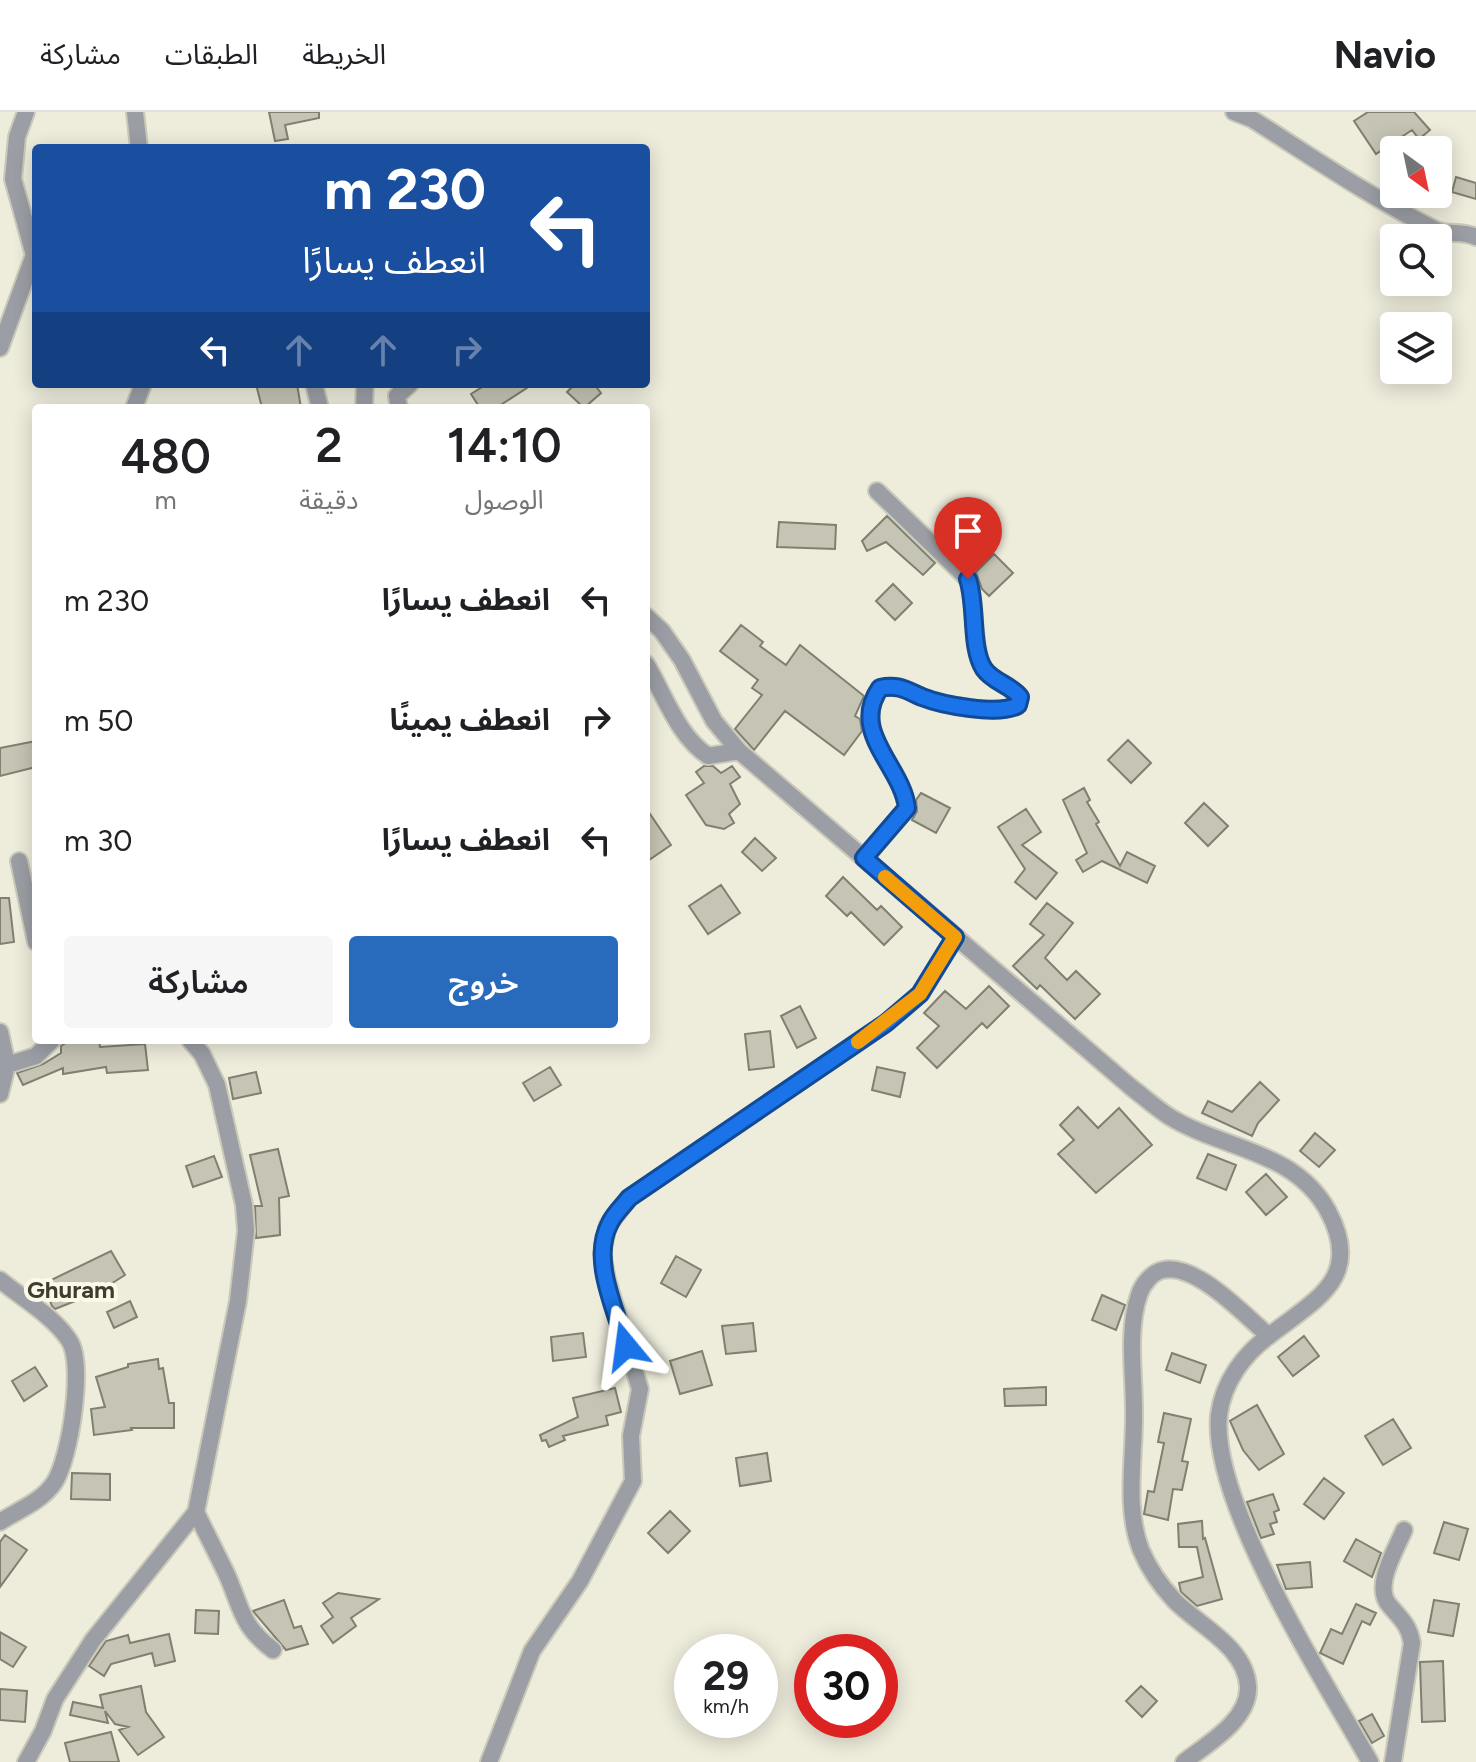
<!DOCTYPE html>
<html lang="ar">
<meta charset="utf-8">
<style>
:root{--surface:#fff;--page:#f6f6f6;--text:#202124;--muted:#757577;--line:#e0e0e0;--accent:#286abc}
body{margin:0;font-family:Figtree,"Noto Sans Arabic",sans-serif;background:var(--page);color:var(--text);direction:rtl;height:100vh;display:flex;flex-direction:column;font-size:30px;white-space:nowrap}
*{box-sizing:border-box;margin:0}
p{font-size:26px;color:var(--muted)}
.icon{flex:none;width:44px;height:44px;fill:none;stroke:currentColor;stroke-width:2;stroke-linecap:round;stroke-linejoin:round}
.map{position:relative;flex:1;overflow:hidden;direction:ltr}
.sheet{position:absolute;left:32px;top:292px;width:618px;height:640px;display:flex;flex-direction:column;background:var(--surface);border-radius:8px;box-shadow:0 4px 20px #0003;direction:rtl}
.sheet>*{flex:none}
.banner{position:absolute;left:32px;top:32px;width:618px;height:244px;border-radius:8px;box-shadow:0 4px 20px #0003;direction:rtl;background:#1a4fa0;color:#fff;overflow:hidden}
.needle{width:52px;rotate:147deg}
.buttons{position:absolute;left:1380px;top:24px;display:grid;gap:16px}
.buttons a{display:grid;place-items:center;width:72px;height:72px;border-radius:8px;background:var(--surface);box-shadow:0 4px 20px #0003;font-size:40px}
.speed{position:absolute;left:674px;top:1522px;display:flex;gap:16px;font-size:40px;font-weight:700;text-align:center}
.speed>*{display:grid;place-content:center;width:104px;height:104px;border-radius:50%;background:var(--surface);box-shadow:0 4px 20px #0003;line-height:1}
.speed small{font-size:20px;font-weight:400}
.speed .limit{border:12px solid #d22;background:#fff;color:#111}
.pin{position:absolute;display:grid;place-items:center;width:68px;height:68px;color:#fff;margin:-82px -34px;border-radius:50% 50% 50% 0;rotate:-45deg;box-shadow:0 0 8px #0007}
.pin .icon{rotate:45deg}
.me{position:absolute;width:88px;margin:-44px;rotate:344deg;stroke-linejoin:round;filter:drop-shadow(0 0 6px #0008)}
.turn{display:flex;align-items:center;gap:28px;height:168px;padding:0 32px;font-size:36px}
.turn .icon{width:104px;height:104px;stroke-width:2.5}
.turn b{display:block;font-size:56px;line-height:68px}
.lanes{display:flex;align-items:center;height:76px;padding:0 32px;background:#0003;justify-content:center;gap:40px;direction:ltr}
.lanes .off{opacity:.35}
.eta{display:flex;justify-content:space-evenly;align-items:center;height:136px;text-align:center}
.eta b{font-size:48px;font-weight:600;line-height:56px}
.primary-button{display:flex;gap:16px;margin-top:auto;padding:16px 32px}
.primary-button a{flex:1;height:92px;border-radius:8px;background:var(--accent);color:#fff;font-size:32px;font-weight:600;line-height:92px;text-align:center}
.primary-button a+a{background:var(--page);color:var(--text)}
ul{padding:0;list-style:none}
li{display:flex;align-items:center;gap:24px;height:120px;padding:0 32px}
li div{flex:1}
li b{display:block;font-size:30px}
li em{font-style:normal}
header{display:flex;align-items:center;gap:48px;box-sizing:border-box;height:112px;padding:0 40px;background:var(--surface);border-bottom:2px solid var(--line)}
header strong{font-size:38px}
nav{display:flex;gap:44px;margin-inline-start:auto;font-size:28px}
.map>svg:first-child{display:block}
</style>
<header>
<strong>Navio</strong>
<nav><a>الخريطة</a><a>الطبقات</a><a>مشاركة</a></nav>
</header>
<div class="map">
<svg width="1476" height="1650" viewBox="0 0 1476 1650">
<rect width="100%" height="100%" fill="#eeeddc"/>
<!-- building -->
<path fill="#c6c4b4" stroke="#807f70" stroke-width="2" d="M269,0h50v6l-34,7 3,14 -13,2z
M1368,0h46l16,18 -11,9 -7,-9 -36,24 -22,-33z
M1456,65l20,6v16l-24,-7z
M256,272h41l4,24h-39z
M487,272h46l-37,24h-16l-9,-14z
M575,272h19l7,9 -17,15 -17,-16z
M887,404l48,47 -12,12 -37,-33 -19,9 -5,-10z
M779,410l57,3 -1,24 -58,-2z
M994,442l19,19 -24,23 -7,-7 -6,-17z
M893,472l19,19 -17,17 -19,-19z
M741,513l22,17 -3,4 26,19 14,-20 64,51 -9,20 5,3 2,12 -18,24 -59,-44 -31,39 -19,-21 27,-34 -10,-7 6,-8 -38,-29z
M1128,628l23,23 -20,20 -23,-23z
M36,629v26l-36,9v-28z
M704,654h9l8,7 11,-7 8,11 -10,7 10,20 -11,10 5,9 -10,6 -18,-4 -20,-30 18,-12 -8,-11z
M1084,676l6,12 -3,2 12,20 -3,2 24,42 7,-14 28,14 -8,17 -45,-22 -19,11 -7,-12 11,-7 -24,-53z
M921,681l29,15 -14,25 -24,-13 5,-9 -1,-11z
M1204,691l24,23 -20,20 -23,-23z
M646,696l25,37 -25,17z
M1026,697l15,23 -19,13 35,28 -21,26 -21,-17 10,-13 -27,-42z
M755,726l21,20 -14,13 -20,-19z
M843,765l34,33 4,-4 21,21 -18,18 -33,-33 -4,4 -21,-20z
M721,773l19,28 -32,21 -19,-28z
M0,786h9l5,44 -14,2z
M1047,791l26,20 -28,35 22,22 9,-9 24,23 -25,25 -35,-34 -3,4 -24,-23 31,-31 -14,-11z
M989,874l20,20 -22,22 -5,-5 -45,45 -20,-20 22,-22 -15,-13 21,-22 21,18z
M800,894l16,32 -19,10 -16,-32z
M770,919l4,36 -25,3 -4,-36z
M71,928h28l1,7 45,-3 3,26 -41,3 -1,-6 -43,7v-6l-40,17 -6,-12 26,-9 18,-11v-7z
M550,955l11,18 -27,16 -11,-18z
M877,955l28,6 -5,24 -28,-7z
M256,960l5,21 -28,6 -4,-21z
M1260,970l19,18 -21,23 -6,13 -50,-23 6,-12 24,11z
M1078,995l20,21 21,-20 33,37 -56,48 -38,-39 16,-14 -14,-15z
M1315,1021l20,17 -16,17 -19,-16z
M278,1037l11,47 -10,2 1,37 -24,3 -1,-32h7l-12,-51z
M1208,1042l28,11 -10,25 -29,-12z
M214,1044l8,21 -29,10 -7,-21z
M1266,1062l21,23 -21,18 -20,-23z
M111,1139l14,24 -27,17 -43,17 -3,-3 -9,-22z
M676,1144l25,14 -15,27 -25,-14z
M1102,1183l23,10 -9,25 -24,-10z
M130,1189l7,16 -23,11 -7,-16z
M753,1211l3,28 -30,3 -4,-28z
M583,1221l3,24 -33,4 -2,-24z
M1304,1224l15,20 -26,20 -15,-19z
M702,1239l10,34 -32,9 -10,-33z
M1172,1241l34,12 -6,18 -34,-13z
M158,1247l1,10 4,-1 6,35h5v25h-43l1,2 -38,5 -3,-26 14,-2 -9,-30 32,-10v-3z
M35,1255l12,19 -23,15 -12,-20z
M1046,1275v18l-41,1 -1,-17z
M615,1276l6,24 -15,4 2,9 -45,11 2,4 -16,7 -3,-7 -4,1 -2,-6 38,-18 -5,-19z
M1257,1293l27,49 -25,16 -16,-20 -13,-29z
M1164,1301l27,6 -9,42 6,1 -6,28 -9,-1 -5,31 -24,-6 4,-23 6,1 10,-49 -6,-1z
M1393,1307l18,29 -28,17 -18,-29z
M767,1341l4,28 -31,5 -4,-28z
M72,1361l38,1v26l-39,-1z
M1324,1366l20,15 -20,26 -20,-15z
M1273,1382l6,16 -5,2 3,10 -7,2 4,10 -13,4 -14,-36z
M670,1399l20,20 -22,22 -20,-20z
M1202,1409l1,18 2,-1 17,61 -25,7 -16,-14 -2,-9 24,-6 -6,-30h-18l-1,-23z
M1444,1410l24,7 -9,31 -25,-7z
M5,1423l22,15 -27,37v-45z
M1356,1427l25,14 -9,24 -28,-16z
M1310,1450l2,25 -26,2 -9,-24z
M338,1481l41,6 -28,19 5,8 -23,17 -12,-17 12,-9 -10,-14z
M284,1488l10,28 7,-2 7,18 -22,6 -33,-39z
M1434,1488l25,4 -6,32 -25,-4z
M1356,1492l20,9 -6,12 -8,-4 -19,43 -23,-11 11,-24 11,5z
M196,1498l23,1 -1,23 -23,-1z
M0,1520l26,15 -13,20 -13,-8z
M169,1522l6,27 -20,5 -3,-13 -41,11 -7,12 -15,-10 17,-25 22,-6 2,8z
M1443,1549l2,60 -23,1 -2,-60z
M141,1574l5,26 18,25 -26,18 -19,-25 9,-3 -13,-3 -10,-13 3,12 -38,-8 3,-13 30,6 -3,-13z
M1141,1574l16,15 -15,16 -16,-16z
M0,1577l27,2 -2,31 -25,-2z
M1372,1602l12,22 -12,7 -13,-22z
M111,1620l8,30h-49l-5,-19z"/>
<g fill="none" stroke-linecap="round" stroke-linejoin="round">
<!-- minor casing -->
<g stroke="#cac9ba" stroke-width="20">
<path id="minor" d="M135,0l4,36
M1234,0l18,7c60,38 118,78 182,110 13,7 28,1 42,8
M0,236l34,-93 -21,-76 4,-42 9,-25
M314,272l6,24
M134,296l9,-24
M364,296l1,-24
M399,296l-2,-12 13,-12
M646,504l16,15 20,29 32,61 25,30 393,337c12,9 25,21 38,29 54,33 125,33 158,94 36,67 -13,89 -58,124 -26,19 -47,47 -51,80 -9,88 107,268 151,347
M646,552c19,31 31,71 62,92l31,-5
M864,746l43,-50c-5,-42 -58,-76 -27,-120 18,-4 26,2 42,9 20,8 77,19 96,8l2,-8c-9,-12 -27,-15 -36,-28 -12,-18 -8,-65 -16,-90l-91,-88
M19,749l17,81
M0,920l7,33 -7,29
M7,953l29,-9 16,-16
M0,1168c22,18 53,36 69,60 16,23 1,120 -15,143 -13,19 -36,27 -54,39
M196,1400c10,21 21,42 31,63 15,34 14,51 46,75
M26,1650l17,-31 12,-32 38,-59 103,-128 42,-211 8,-70 -2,-26 -27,-120 -15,-31 -12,-14
M489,1650l43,-111 48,-70 53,-100 -2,-45 9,-47 -33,-109 -5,-27 6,-28 21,-27 257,-175 34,-29 35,-57
M1184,1650c23,-18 66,-42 64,-76 -3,-40 -49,-60 -74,-86 -14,-15 -25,-31 -33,-50 -17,-43 -6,-95 -7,-140 0,-36 -7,-80 5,-115 3,-10 13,-23 24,-25 34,-7 81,45 106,66
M1393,1650l19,-119c-3,-18 -11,-24 -22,-37 -18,-19 6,-56 14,-76"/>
</g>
<!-- minor -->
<use href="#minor" stroke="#9b9fa5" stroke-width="16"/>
</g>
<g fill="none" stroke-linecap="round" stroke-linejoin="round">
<!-- route casing -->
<g stroke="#114b97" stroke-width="20">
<path id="route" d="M626,1234c-10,-36 -36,-87 -16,-123 4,-9 13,-17 19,-25l257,-175 34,-29 35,-57 -91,-79 43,-50c-5,-42 -58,-76 -27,-120 18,-4 26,2 42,9 20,8 77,19 96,8l2,-8c-9,-12 -27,-15 -36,-28 -14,-21 -7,-64 -16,-90"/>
</g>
<!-- route -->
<use href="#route" stroke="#1a73e8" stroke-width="14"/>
<!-- slow -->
<path stroke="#f59e0b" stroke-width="14" d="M858,930l62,-48 35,-57 -70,-60"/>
</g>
<g text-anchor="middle" stroke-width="8" stroke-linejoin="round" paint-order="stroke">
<!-- quarter labels -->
<g font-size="24" font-weight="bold" fill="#3f3d30" stroke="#fbfae9">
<text x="71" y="1186">Ghuram</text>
</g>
</g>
</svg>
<div class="buttons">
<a><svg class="needle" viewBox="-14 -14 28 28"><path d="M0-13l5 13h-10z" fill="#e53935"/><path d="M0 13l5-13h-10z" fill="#757577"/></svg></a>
<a><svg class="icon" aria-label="search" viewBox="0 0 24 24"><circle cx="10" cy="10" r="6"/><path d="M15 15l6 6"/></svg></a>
<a><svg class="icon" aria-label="layers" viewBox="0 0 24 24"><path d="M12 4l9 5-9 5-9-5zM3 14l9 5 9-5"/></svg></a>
</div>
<div class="speed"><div>29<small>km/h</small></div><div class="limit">30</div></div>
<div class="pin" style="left:968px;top:467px;background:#d93025"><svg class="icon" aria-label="arrive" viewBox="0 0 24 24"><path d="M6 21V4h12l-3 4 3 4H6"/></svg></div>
<svg class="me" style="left:626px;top:1234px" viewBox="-20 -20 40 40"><path d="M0-17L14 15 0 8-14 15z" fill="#1a73e8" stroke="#fff" stroke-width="4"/></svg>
<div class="banner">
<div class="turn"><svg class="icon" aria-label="left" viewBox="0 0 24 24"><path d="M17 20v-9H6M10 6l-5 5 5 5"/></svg><div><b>230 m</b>انعطف يسارًا</div></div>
<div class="lanes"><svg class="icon" aria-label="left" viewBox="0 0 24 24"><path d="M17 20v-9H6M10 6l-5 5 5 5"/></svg><svg class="icon off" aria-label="ahead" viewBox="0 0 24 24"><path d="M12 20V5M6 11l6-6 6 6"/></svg><svg class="icon off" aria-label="ahead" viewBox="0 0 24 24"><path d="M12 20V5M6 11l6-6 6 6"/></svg><svg class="icon off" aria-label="right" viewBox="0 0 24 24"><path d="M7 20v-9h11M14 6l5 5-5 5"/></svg></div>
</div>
<section class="sheet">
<div class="eta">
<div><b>14:10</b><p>الوصول</p></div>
<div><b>2</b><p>دقيقة</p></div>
<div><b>480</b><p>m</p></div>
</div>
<ul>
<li><svg class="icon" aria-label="left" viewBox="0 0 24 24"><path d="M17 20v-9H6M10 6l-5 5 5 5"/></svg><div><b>انعطف يسارًا</b></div><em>230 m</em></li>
<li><svg class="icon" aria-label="right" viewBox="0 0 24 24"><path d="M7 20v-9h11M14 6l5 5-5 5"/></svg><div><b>انعطف يمينًا</b></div><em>50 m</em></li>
<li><svg class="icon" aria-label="left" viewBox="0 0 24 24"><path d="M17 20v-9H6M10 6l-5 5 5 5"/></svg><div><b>انعطف يسارًا</b></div><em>30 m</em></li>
</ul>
<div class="primary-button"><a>خروج</a><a>مشاركة</a></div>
</section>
</div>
